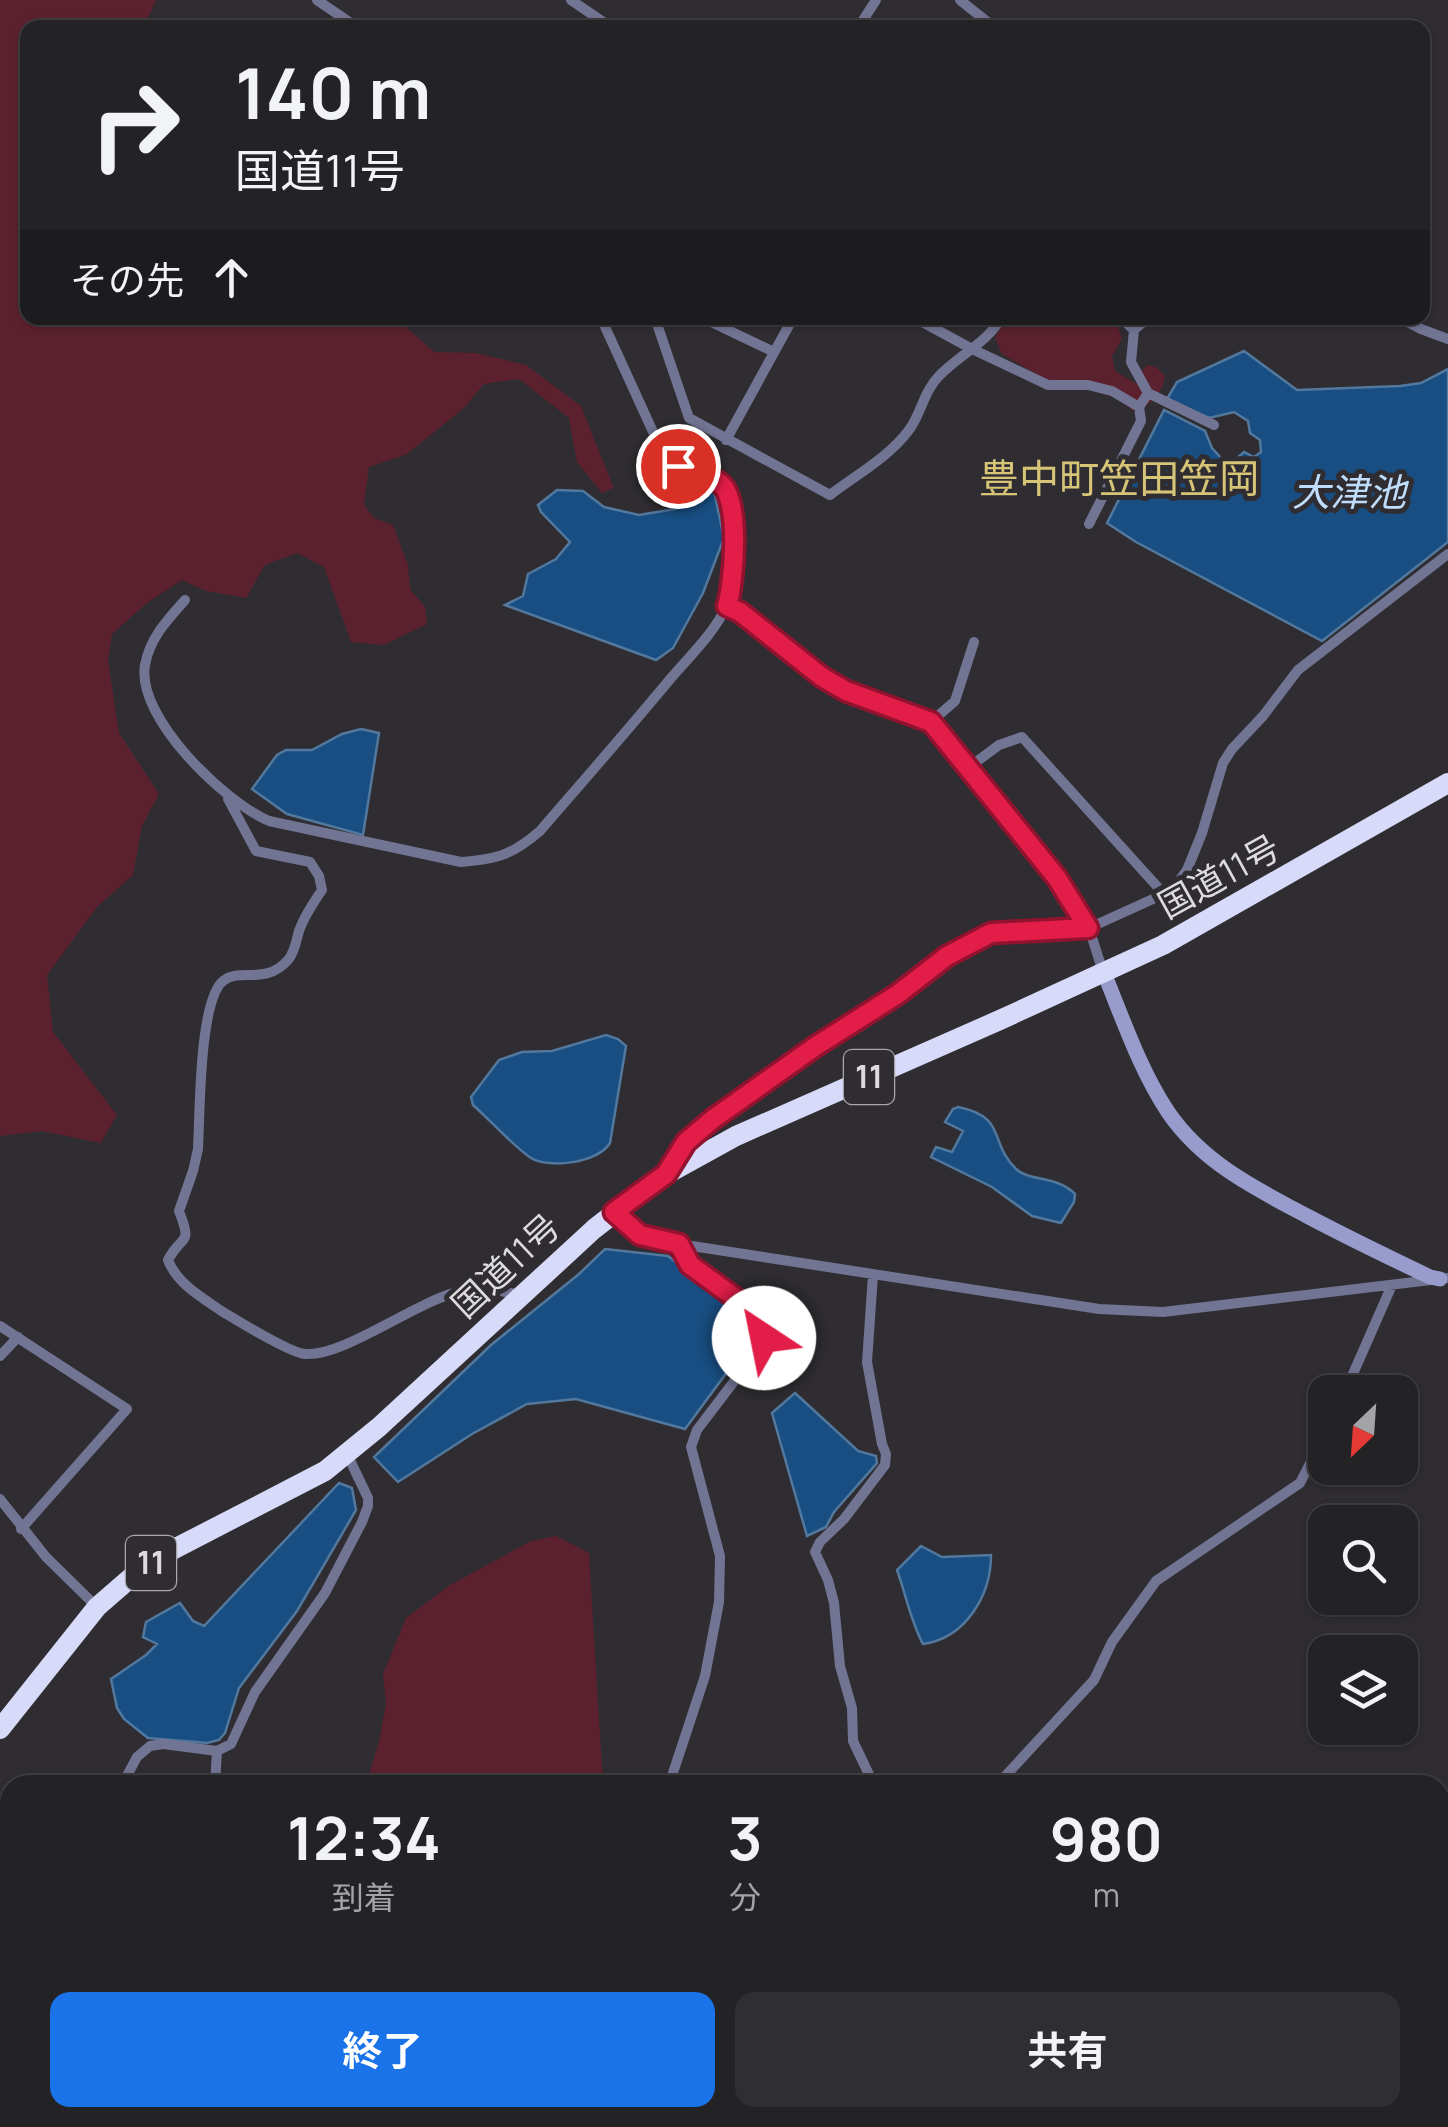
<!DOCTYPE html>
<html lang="ja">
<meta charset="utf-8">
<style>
:root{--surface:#232225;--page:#2f2f32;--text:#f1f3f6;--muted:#a3a4a7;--line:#403f42;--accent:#1a73e8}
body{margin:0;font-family:Manrope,"Noto Sans JP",sans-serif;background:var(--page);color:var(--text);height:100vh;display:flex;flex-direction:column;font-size:38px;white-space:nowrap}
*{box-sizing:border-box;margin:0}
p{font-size:32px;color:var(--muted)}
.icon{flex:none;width:55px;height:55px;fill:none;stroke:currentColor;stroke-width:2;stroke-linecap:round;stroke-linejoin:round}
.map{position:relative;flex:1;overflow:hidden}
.sheet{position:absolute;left:0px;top:1775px;width:1450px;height:352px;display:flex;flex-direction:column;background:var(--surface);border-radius:30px 30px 0 0;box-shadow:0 2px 8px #0004,0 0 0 2px var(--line)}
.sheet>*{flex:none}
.guide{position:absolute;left:20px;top:20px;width:1410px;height:305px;border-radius:20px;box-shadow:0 2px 8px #0004,0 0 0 2px var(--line);background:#232225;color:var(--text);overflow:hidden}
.needle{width:65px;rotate:205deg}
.tools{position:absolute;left:1308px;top:1375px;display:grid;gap:20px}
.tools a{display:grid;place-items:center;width:110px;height:110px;border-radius:20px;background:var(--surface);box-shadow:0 2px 8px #0004,0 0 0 2px var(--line);font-size:50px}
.pin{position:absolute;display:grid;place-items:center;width:85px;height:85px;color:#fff;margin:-42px;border:5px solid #fff;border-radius:50%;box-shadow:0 2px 10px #0007}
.me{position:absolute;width:110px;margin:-55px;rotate:326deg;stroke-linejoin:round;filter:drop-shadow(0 0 8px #0008)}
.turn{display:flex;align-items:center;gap:35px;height:210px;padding:0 50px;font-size:45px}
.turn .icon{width:130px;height:130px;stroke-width:2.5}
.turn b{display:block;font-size:70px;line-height:85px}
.then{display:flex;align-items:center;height:95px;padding:0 50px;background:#0003;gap:20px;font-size:38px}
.eta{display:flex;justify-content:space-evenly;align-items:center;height:170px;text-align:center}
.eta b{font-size:60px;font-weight:700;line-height:70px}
.cta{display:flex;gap:20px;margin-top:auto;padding:20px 50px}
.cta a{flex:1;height:115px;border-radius:20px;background:var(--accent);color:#fff;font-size:40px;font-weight:700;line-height:115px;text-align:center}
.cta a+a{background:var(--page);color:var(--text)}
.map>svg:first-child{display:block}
</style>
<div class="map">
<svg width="1448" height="2127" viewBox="0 0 1448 2127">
<rect width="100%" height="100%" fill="#2f2d31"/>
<!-- green -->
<path fill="#5c212f" d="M0,0h156l-12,27 -116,1v290h359l11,2 36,32 42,1 50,12 55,41 33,82 -12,5 -25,-31 -8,-44 -50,-39 -35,5 -20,24 -57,46 -38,13 -5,38 10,13 19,7 15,40 2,24 15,18 2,17 -43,21 -33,-3 -27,-75 -27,-14 -32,12 -19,33 -40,-7 -24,-11 -35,23 -35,31 -4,27 11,72 40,61 -17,32 -9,49 -36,32 -50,68 6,57 64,83 -16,28 -59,-12 -42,5z
M1006,318h109l7,21 -10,17 3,15 20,12 4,-2 3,-10 6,-6 8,2 9,9c-2,17 -15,29 -30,36l-19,-14 -50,-16 -19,-2 -45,-26 -7,-16z
M556,1536l33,17 14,232h-234l-1,-7 11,-36 7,-39 -3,-29 23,-56 44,-33 81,-44z
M592,2118h247l9,9h-250z"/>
<!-- water -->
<path fill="#184e82" stroke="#53789e" stroke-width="2.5" d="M1244,351l53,39 103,-4 21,-3 27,-14v173l-126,99 -186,-99 -29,-19 57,-113 41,21 7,17 10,11h14l8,-7 10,5 7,-5 -1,-12 -10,-7 -2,-12 -14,-9 -25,6 -42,-19 10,-17z
M557,490l26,1 21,16 35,8 36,-6 39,-18 10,47 -21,55 -30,55 -17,12 -151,-55 18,-9 5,-22 28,-15 14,-17 -29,-30 -3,-7z
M361,729l18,4 -16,102 -76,-21 -35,-25 25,-34 9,-5h26l30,-16z
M606,1035l12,4 8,7 -16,97c-12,20 -61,26 -79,15 -18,-12 -41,-38 -58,-53l-2,-8 28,-37 23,-8 30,-1z
M958,1107c50,10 30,35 58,62 14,13 40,6 59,25l-1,8 -13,21 -29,-7 -40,-29 -61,-30 5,-10 16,5 11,-21 -18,-9 8,-13z
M605,1249l63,7 78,60 4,12v13l-65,88 -109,-30 -49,5 -55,30 -74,48 -24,-25 117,-112 88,-71z
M795,1393l63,58 18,5 1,7 -43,49 -8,15 -19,9 -35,-123z
M339,1483l13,5 4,22 -59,101 -58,77 -14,45 -6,7 -12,3 -59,-5 -24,-19 -7,-11 -6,-29 35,-24 11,-11 -14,-7 3,-15 34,-19 13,18 11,5z
M921,1546l21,11 49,-2c0,40 -25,83 -68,89 -12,-22 -17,-49 -26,-74z
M0,1806l10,3v92l-10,10z
M38,2118h129l10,9h-143z
M215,2118h128l-4,9h-120z"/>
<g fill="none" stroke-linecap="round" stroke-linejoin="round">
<!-- street -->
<path stroke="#727493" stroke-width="10" d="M317,0l41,28
M571,0l41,28
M960,0l35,28
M858,28l18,-28
M655,318l34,100 141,77c26,-20 59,-38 79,-65 12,-16 15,-39 30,-54 20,-21 48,-33 62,-58
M706,318l1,2 67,32
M915,318l57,31 76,36h40l24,6 27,16
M1121,318l13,12
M1148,318l-14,12 -3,32 17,31 66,32
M1400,318l21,11 27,10
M726,440l67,-122
M1089,524l52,-103 -2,-14 9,-14
M185,600c-18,20 -35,38 -40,65 -9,53 80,137 124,156l192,41c37,-3 51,-7 79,-31 44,-51 88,-101 131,-153 19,-22 44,-46 56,-73 9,-18 9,-97 -1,-114 -9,-18 -38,-17 -53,-29 -6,-4 -10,-11 -14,-17l-58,-127
M727,606l13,6 82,65 24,14 85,31 126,156 32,50 14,44
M931,722l24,-21 19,-59
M968,768l31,-23 23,-8 142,157
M228,799l28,52 54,11 9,14 3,14c-9,13 -18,27 -23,41 -3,10 -4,21 -11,29 -23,26 -49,7 -65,21 -24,20 -23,133 -25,168l-5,22 -14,40c14,36 3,22 -11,49 9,24 35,38 55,52 15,9 67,41 82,42 39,3 113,-54 156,-63 20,-5 42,1 62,4
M669,1169l17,-26 27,-24 103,-73 82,-52 49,-38 44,-23 98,-5 75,-34 12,-9 11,-15 15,-37 21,-70 9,-14 31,-33 35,-46 150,-116
M614,1213l26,22 39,9 420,65 64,3 285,-34
M873,1275l-6,87 15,82 4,10 -1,11 -41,54 -24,23 -5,10 13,28 6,23 6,63 12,42 1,33 21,44
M0,1326l127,83 -106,120
M0,1356l18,-19
M1345,1392l47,-107
M0,1499l46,58 51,50
M122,1785l15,-28 13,-11 13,-2 54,7 14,-7 24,-52 70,-99 37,-71 6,-16v-8l-21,-44
M215,1785l2,-34
M669,1785l36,-109 14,-74 1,-46 -29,-109 6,-17 61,-80c7,-14 8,-21 1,-34l-69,-51 -11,-21
M997,1785l97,-105 18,-38 44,-61 144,-98 25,-49
M1440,1809l8,-10
M1440,1891l8,9
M0,1919l10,-10
M0,1925l10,6
M208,2118l2,9
M505,2118l10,9
M808,2118l27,9
M840,2118l6,9
M1400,2118l1,9
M1332,2127l13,-9"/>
<!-- secondary -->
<path stroke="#989ccc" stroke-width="15" d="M1104,973c19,46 36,97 64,139 34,50 86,76 139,104 40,21 81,41 123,61l10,2"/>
<!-- highway -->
<path stroke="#d7daf9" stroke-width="20" d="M0,1729l97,-122 38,-33 39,-25 151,-78 54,-44 215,-198 64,-50 78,-43 266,-117 161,-74 285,-162"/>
</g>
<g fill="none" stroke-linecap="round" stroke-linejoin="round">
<!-- route casing -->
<g stroke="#92132f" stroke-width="25">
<path id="route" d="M678,466c13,5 33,9 43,18 20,17 13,99 6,122l13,6 82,65 24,14 85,31 126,156 31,50 -97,5 -44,23 -49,38 -82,52 -103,73 -27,23 -20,32 -52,38 26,23 39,9 11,21 70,51 5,10 -1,12"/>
</g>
<!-- route -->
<use href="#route" stroke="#e11d48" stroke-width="18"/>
</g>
<g text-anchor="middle" stroke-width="10" stroke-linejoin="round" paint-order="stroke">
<!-- shield labels -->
<g fill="#2f2d31" stroke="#a9a7aa" stroke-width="2.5">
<rect x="844" y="1050" width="50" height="54" rx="8"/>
<rect x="126" y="1536" width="50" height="54" rx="8"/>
</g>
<g font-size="32" font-weight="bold" fill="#dddbde">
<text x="869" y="1088">11</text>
<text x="151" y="1574">11</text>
</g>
<!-- street labels -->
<g font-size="35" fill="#dddbde" stroke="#2f2d31">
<text transform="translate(1219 877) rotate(-29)" y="12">国道11号</text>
<text transform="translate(506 1266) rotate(-43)" y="12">国道11号</text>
</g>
<!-- water labels -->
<g font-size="38" font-style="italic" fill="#bfdcfb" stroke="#2f2d31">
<text x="1349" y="506">大津池</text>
</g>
<!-- quarter labels -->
<g font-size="40" fill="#d6c477" stroke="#2f2d31">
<text x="1119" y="493">豊中町笠田笠岡</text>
</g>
</g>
</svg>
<div class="tools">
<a><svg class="needle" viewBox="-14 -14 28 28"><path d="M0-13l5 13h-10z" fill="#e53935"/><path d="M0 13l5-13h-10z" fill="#a3a4a7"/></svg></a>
<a><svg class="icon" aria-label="search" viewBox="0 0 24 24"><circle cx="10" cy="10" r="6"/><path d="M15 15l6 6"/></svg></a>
<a><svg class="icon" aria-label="layers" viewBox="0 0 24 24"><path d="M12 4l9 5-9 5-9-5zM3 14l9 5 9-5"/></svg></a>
</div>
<div class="pin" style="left:678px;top:466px;background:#d93025"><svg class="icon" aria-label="arrive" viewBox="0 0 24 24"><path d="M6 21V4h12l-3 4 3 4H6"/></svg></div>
<svg class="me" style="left:764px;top:1338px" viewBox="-20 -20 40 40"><circle r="19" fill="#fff"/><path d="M0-13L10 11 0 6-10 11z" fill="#e11d48"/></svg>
<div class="guide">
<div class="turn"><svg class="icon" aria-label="right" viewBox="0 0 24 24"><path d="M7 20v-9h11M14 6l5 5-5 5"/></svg><div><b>140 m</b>国道11号</div></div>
<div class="then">その先<svg class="icon" aria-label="ahead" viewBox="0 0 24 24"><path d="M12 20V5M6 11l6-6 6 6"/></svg></div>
</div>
<section class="sheet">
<div class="eta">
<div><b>12:34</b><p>到着</p></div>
<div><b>3</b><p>分</p></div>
<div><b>980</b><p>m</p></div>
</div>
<div class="cta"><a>終了</a><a>共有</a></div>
</section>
</div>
